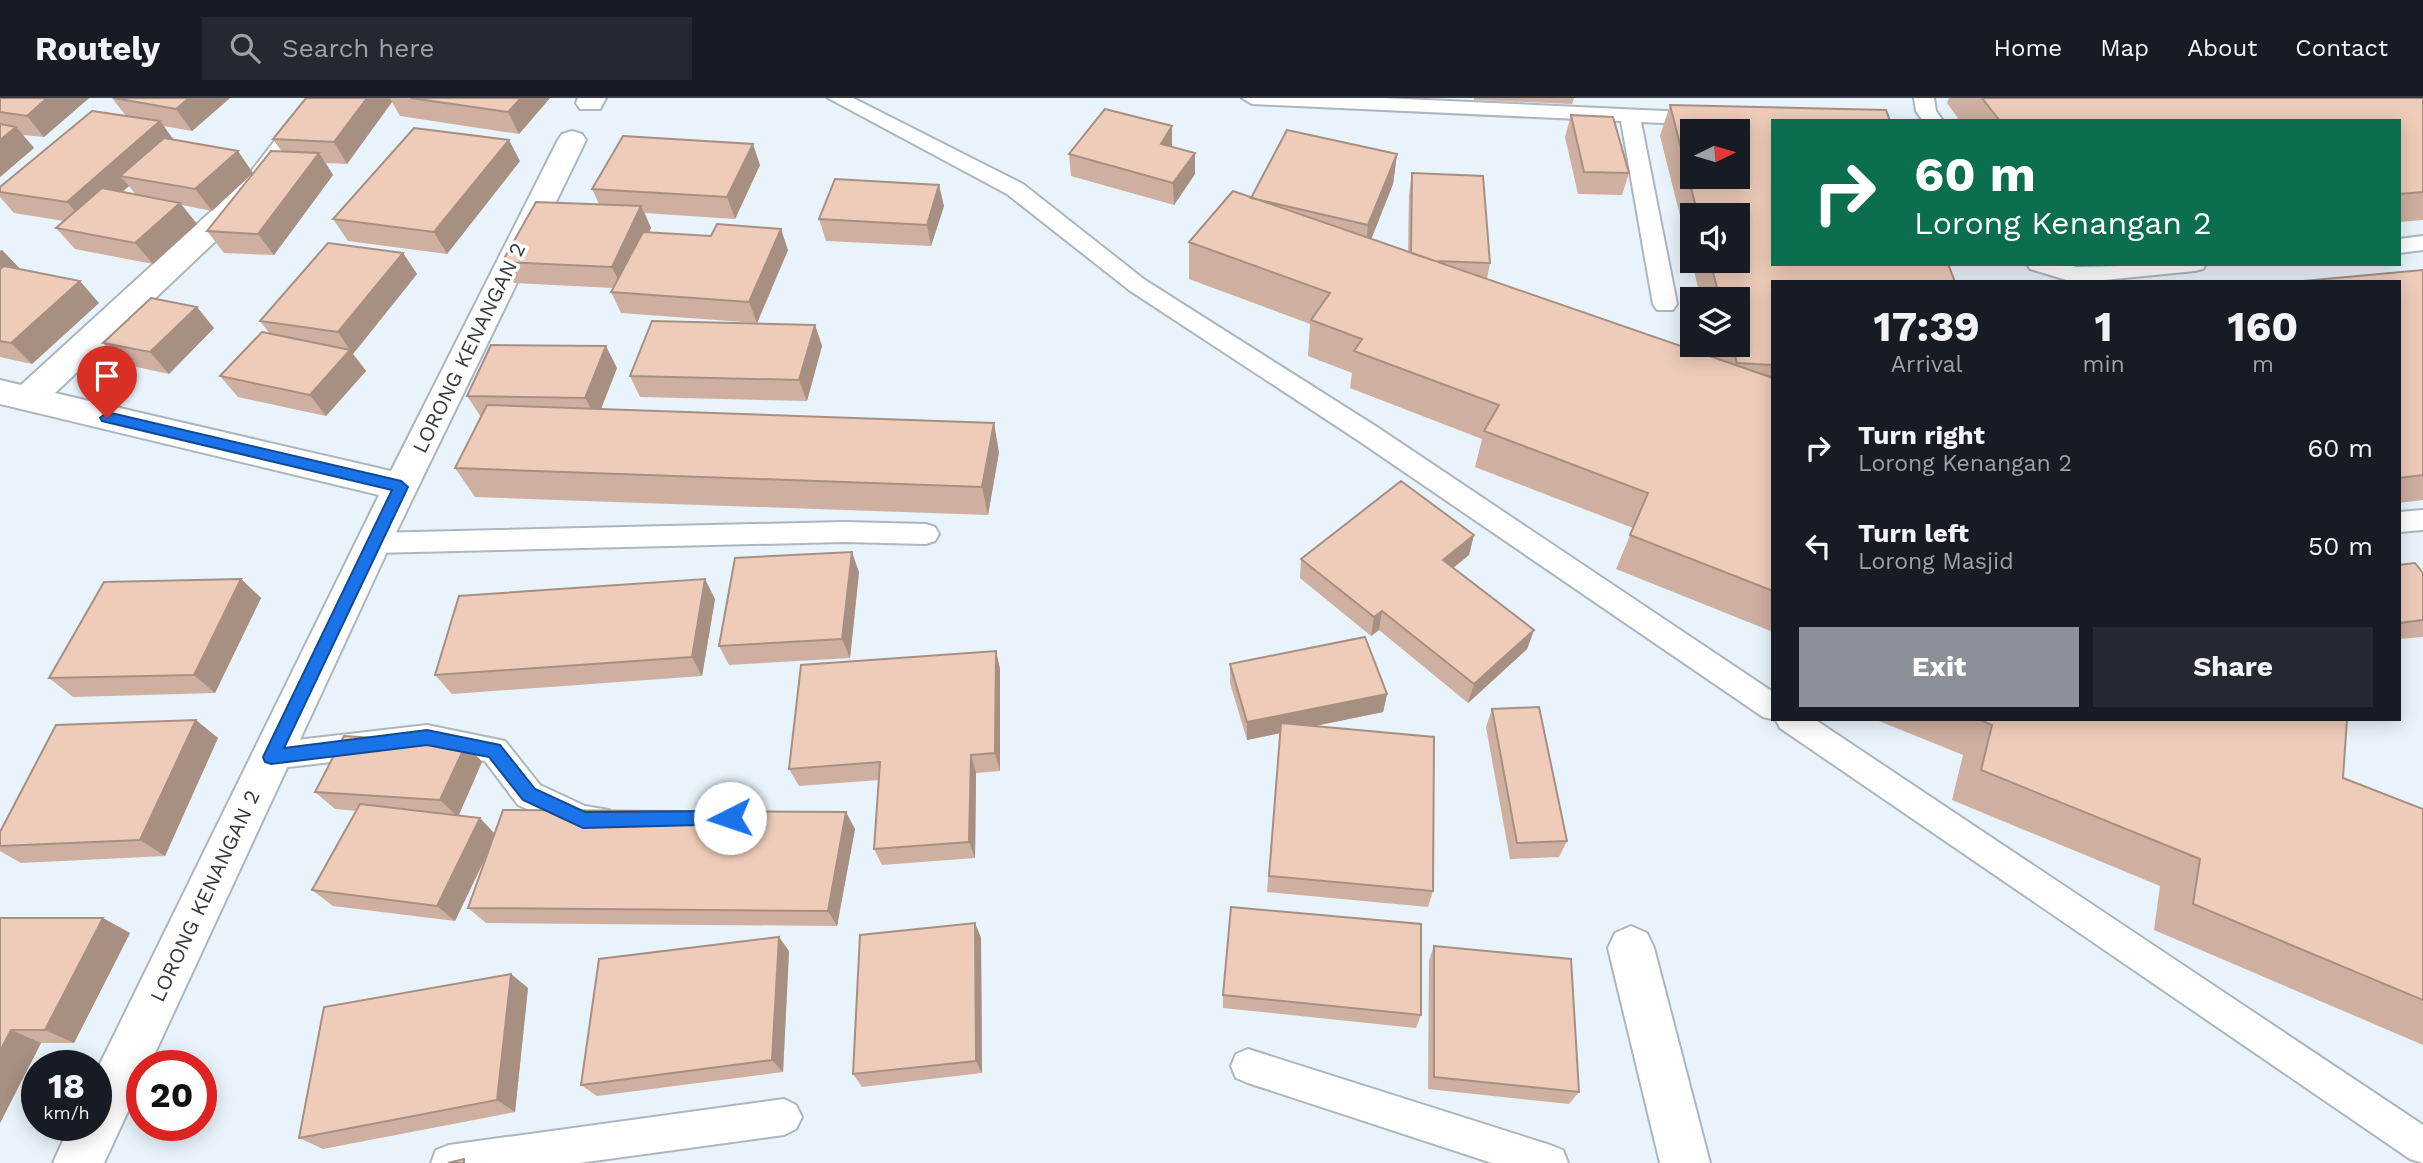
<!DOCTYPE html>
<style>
:root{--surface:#171b24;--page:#242831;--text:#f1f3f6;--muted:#9ea1a6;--line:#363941;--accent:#8c9099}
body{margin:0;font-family:"Work Sans",sans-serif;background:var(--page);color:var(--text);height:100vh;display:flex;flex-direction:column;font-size:26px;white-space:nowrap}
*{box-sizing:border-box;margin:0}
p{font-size:23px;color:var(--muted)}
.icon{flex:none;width:38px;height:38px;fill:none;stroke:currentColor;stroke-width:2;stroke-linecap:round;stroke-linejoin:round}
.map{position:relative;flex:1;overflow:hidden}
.side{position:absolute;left:1771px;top:182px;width:630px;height:441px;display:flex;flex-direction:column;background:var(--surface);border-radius:0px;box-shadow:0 4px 18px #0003}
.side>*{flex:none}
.banner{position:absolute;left:1771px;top:21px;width:630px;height:147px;border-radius:0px;box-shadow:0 4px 18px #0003;background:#0b6e4f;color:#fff;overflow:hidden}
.needle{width:46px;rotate:85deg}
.buttons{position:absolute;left:1680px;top:21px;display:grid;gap:14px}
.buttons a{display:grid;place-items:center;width:70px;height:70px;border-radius:0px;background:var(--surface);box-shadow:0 4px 18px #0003;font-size:35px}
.speed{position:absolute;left:21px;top:952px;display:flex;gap:14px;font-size:35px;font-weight:700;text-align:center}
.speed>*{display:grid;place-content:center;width:91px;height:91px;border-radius:50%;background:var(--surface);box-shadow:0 4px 18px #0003;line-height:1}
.speed small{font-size:18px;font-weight:400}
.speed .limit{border:10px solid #d22;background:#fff;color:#111}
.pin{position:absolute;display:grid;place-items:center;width:60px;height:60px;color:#fff;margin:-72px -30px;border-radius:50% 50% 50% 0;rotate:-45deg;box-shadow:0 0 7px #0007}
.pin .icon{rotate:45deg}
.me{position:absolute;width:77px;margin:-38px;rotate:266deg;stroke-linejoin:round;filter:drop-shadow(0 0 5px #0008)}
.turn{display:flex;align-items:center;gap:24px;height:147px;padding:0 28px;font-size:32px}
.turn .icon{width:91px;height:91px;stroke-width:2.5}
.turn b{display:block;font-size:49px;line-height:60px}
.eta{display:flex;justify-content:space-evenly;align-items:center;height:119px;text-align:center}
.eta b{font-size:42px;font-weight:700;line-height:49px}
.action{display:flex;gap:14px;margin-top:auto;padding:14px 28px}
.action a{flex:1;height:80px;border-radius:0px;background:var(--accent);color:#fff;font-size:28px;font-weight:700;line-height:80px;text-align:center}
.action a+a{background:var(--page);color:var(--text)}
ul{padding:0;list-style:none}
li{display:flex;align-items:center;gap:21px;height:98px;padding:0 28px}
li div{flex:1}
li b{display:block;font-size:26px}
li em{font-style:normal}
header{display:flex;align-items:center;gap:42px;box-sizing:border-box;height:98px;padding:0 35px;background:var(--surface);border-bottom:2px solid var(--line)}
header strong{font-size:33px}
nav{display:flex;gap:38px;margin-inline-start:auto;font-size:24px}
.search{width:490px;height:63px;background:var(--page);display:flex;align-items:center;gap:18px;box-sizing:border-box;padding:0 24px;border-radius:0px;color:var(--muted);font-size:26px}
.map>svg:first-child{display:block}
</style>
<header>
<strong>Routely</strong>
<div class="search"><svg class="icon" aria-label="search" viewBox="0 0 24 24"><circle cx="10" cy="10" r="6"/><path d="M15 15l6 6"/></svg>Search here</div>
<nav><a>Home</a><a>Map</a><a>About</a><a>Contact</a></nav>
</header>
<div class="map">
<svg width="2423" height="1065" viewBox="0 0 2423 1065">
<rect width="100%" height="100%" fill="#e8f3fb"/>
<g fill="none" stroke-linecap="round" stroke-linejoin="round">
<!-- lane casing -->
<g stroke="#acb6bd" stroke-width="4">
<path id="lane" d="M828,0h25l170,86 122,96 232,147 396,265v27h41l609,406v38l-13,-4 -630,-431 -4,-8 -13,-3 -404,-276 -230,-151 -122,-96z
M1242,0h141l390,18 9,5h-9v7l-132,-6 36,182 -4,6h-16l-4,-6 -32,-183 -369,-17z
M1914,0h20l2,13 7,10h-20l-7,-10z
M2423,138v14l-24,3v-14z
M2027,166h38l11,3 130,-3 -3,5 -8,2 -111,11h-11l-43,-13z
M2423,412v20l-24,2v-20z
M844,424l82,2 9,3 4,7 -4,7 -9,3 -82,-2 -471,11 -9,-3 -4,-7 4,-7 9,-3z
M427,627l78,16 35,44 45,21 24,4 4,10 -4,10 -26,4 -65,-29 -33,-44 -58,-10 -156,18 -11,-4 -4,-9 4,-9 11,-4z
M1248,951l302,96 13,5 5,13h-76l-244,-80 -12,-5 -5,-12 5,-12z
M784,1001l12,6 6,12 -6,12 -12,6 -205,28h-148l5,-13 13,-5z"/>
</g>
<!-- street casing -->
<g stroke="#acb6bd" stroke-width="4">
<path id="street" d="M578,0h28l-6,11h-20l-4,-6z
M314,3l10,2 4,6 -66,88 -207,196 336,78 167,-331 4,-6 10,-3 10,3 4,6 -195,403 -242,523h-7v15l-38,82h-51l17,-38h26v-53l283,-577 -379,-91v-24l21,5 221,-202 62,-80z
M1631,828l16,7 7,15 56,215h-50l-52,-215 7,-15z"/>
</g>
<!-- lane -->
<use href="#lane" fill="#fff" fill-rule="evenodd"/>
<!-- street -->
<use href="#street" fill="#fff" fill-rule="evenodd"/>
</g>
<!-- wall -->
<path fill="#ceafa0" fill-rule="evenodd" d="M0,0h89l-45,39 -21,-2 11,13 -34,29z
M112,0h118l-38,33 -28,-5 48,85 -30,-6 15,19 -44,40 -78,-15 -19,-21 8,-7 -50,-8 -14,-16v-10l126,-71zM129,88l7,9 -15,-3z
M306,0h244l-31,36 -119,-18 -8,-14 -45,62 -21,-1 7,12 -59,80 -50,-2 -17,-22 75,-79 -9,-13z
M1474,0h100l-2,6 -98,-4z
M1949,0h474v122l-24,2v-101h-439l-13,-18z
M1670,7l216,5 4,11h-117v143h175l7,18h-182v350l-157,-63 17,-41 -158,-61 7,-28 -132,-51 2,-15 -44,-17 2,-32 -121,-45v-37l44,-51 18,7 36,-68 110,24 -4,30 -22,55 37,13 1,-57 3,-22 71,3 7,87 -3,16 228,79 -3,-13h26v-46h-37l-41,-163zM1692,33h46v46h-46zM1692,117h46v46h-46z
M1571,17l58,58 -7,22 -44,-1 -13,-57z
M1172,28v21l23,27 -21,31 -103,-29 -2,-22z
M520,63l-73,93 -99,-13 -15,-22z
M760,67l-25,54 -90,-6 6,15 -2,4 139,18 -31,73 -136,-10 -10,-21 2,-4 -99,-5 -12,-21 97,-58 -7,-15z
M944,108l-13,40 -105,-5 -7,-22z
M0,152h2l18,19 79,34 -67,61 -32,-7z
M403,155l14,21 -64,80 13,17 -40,45 -88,-19 -18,-21 50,-42 -10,-13z
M2423,172v230l-24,3v-221z
M815,227l7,21 -15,55 -167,-4 -10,-21z
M214,230l-45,46 -46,-10 -20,-21z
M617,270l-16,41 398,43 -11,63 -513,-18 -20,-29 26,-51 -14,-21z
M1469,457l-16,13 81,62 -7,19 -59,54 -89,-73 -8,6 -71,-58 1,-19z
M2399,467l24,8v64l-24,2z
M859,474l-9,86 -121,7 -10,-19z
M241,481l20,19 -46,95 -142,4 -24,-19z
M715,501l-13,77 -250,18 -17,-19z
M996,553l4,18v102l-24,2 -1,85 -93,7 -8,-16 5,-69 -80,6 -10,-17z
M1230,566l157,30 -4,18 -69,14 119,165 -5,16 -161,-15 13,-159 -33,7 -17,-57z
M1492,611l75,132 -8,16 -49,2 -24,-132z
M1874,621h473l-4,59 80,31v236l-269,-115 6,-44 -208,-86 11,-45z
M218,640l-53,118 -144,7 -21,-12v-19z
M482,664l-24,54 37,17 360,-4 -18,97 -351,-3 -18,-15 20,-55 -33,68 -122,-15 -21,-16 45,-79 -22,-2 -20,-17z
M0,820l130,15 -56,110h-33l-41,80z
M975,825l6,15 1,135 -120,14 -9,-13z
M1434,848l145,146 -10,12 -141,-15 1,-129z
M789,853l-6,121 -186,24 -16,-11z
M511,876l17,14 -13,124 -192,37 -24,-11z
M1223,897l198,20 -5,13 -193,-20z"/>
<!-- shaded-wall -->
<path fill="#a78f82" d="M47,0h42l-45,39 -17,-21z
M189,0h41l-38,33 -16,-22z
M367,0h23l2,4 -45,62 -13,-22z
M521,0h29l-31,36 -11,-22z
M160,23l16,22 -56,33 9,10 -43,38 -19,-22z
M1172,28v22l-11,-4z
M16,29l18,21 -34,29v-37z
M509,42l11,21 -73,93 -13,-22z
M753,46l7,21 -25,54 -8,-22z
M238,53l15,22 -41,38 -17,-22z
M319,55l14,22 -59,80 -16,-21z
M1195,55v21l-21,31 -1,-22z
M1397,56l-4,30 -28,71 3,-30z
M939,87l5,21 -13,40 -4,-21z
M180,105l17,21 -44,40 -18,-21z
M641,108l10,22 -29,60 -10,-21z
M781,131l7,21 -31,73 -8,-21z
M2,152l20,21 -22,19v-38z
M403,155l14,21 -64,80 13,17 -40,45 -16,-21 40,-45 -12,-18z
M80,183l19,22 -67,61 -21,-21z
M197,209l17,21 -45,46 -19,-22z
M815,227l7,21 -15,55 -8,-21z
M606,248l11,22 -20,51 -12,-21z
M994,325l5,29 -11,63 -6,-28z
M1474,437l-5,20 -31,25 5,-20z
M852,454l7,20 -9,86 -8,-19z
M241,481l20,19 -46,95 -21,-18z
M705,481l10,20 -13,77 -10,-19z
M1382,513l-3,19 -8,6 3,-19z
M1534,532l-7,19 -59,54 6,-19z
M996,553l4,18v102l-5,-18z
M1387,596l-4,18 -136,28v-18z
M196,622l22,18 -53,118 -25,-16z
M466,646l16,18 -24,55 -18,-17z
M971,657l5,18 -1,85 -6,-16z
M846,714l9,17 -18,97 -9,-15z
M480,720l16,17 -41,86 -18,-15z
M103,820l27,15 -56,110 -29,-13z
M975,825l6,15 1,135 -6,-12z
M779,839l10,14 -6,121 -11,-12z
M511,876l17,14 -13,124 -18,-12z
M11,932l30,13 -41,80v-72z"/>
<!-- building -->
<path fill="#efccba" stroke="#a78f82" stroke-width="2" fill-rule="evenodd" d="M0,0h47l-20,18 -27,-4z
M114,0h75l-13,11z
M306,0h61l-33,44 -61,-3z
M411,0h110l-13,14z
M1982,0h441v94l-24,2v-73h-399z
M1670,7l216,5 4,11h-117v143h175l7,18h-182v83l-36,-2 -5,-18h6v-46h-18l-10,-38h28v-46h-40zM1692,33h46v46h-46z
M1105,11l67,17 -11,18 34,9 -22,30 -104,-29z
M92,13l68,10 -93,81 -67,-10v-5z
M1571,17l42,2 16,56 -45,-1z
M0,26l16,3 -16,13z
M414,30l95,12 -75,92 -101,-13z
M1287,32l110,24 -29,71 -117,-27z
M623,38l130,8 -26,53 -135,-8z
M164,40l74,13 -43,38 -75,-13z
M271,53l48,2 -61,81 -51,-3z
M1412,75l71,3 7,87 -55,-2 -24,-8z
M835,81l104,6 -12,40 -108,-6z
M102,90l78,15 -45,40 -79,-15z
M1233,93l540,187v213l-143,-56 18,-42 -164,-62 15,-26 -145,-54 8,-12 -51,-19 19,-27 -141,-51z
M536,104l105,4 -29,61 -110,-5z
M717,126l64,5 -32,73 -138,-10 32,-60 68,4z
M328,145l75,10 -65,79 -78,-11z
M4,168l76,15 -69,62 -11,-2v-72z
M2423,172v205l-24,3v-196h-107z
M151,200l46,9 -47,45 -47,-9z
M652,223l163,4 -16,55 -169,-4z
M262,234l88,18 -40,45 -90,-19z
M491,247l115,1 -21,52 -118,-2z
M487,307l507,18 -12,64 -527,-19z
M1401,383l73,54 -31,25 91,70 -60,54 -92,-73 -8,6 -73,-58z
M852,454l-10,87 -123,7 16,-88z
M2415,465l8,10v47l-24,3v-58z
M241,481l-47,96 -145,3 55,-96z
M705,481l-13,78 -257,18 24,-79z
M1365,539l22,57 -140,28 -17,-58z
M996,553l-1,102 -24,2 -2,87 -95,7 6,-87 -91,7 12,-104z
M1539,609l28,134 -50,2 -25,-134z
M1978,621h369l-4,59 80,31v191l-230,-96 7,-45 -219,-89 11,-45z
M196,622l-56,120 -140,6v-14l56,-107z
M1281,625l153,14 -1,154 -164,-15z
M344,638l122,8 -26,56 -125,-8z
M360,706l120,14 -43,88 -125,-16z
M503,712l343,2 -18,99 -360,-3z
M1231,809l190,17v91l-198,-20z
M0,820h103l-58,112h-34l-11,21z
M975,825l1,138 -123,13 7,-139z
M779,839l-7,123 -191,25 18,-126z
M1434,848l137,13 8,133 -145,-15z
M511,876l-14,126 -198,38 25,-131z
M464,1061v4h-16z"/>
<!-- route -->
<path fill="#1a73e8" stroke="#114b97" stroke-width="2" d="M107,314l294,69 7,6 -124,261 143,-18 73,15 35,44 50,23 145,-1 6,2 3,5 -3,6 -153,4 -60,-28 -34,-43 -62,-12 -156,19 -6,-2 -2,-5 129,-267 -290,-69 -2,-3z"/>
<g text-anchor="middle" stroke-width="7" stroke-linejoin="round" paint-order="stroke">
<!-- street labels -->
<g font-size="21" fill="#363a3d" stroke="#fefefe">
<text transform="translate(469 250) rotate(-64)" y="7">LORONG KENANGAN 2</text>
<text transform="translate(205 798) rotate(-65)" y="7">LORONG KENANGAN 2</text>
</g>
</g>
</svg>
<div class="buttons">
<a><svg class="needle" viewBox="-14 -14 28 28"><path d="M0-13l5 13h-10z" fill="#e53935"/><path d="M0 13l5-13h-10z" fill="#9ea1a6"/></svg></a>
<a><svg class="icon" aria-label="sound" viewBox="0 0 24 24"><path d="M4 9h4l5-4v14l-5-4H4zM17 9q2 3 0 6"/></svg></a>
<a><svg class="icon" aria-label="layers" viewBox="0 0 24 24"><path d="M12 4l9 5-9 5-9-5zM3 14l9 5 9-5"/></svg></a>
</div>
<div class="speed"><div>18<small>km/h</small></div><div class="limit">20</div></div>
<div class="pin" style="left:107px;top:320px;background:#d93025"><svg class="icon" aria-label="arrive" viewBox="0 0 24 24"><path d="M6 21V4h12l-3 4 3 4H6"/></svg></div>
<svg class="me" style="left:730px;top:720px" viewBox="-20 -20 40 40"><circle r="19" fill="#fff"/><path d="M0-13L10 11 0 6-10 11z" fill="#1a73e8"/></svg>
<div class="banner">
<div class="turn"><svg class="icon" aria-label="right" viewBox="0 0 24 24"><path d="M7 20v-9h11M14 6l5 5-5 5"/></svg><div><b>60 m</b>Lorong Kenangan 2</div></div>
</div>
<section class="side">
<div class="eta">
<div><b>17:39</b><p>Arrival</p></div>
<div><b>1</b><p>min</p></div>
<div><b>160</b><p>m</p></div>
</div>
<ul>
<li><svg class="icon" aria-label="right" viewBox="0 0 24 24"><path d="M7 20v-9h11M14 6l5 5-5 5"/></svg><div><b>Turn right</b><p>Lorong Kenangan 2</p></div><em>60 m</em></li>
<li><svg class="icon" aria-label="left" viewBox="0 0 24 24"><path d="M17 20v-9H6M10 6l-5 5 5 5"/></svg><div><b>Turn left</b><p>Lorong Masjid</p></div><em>50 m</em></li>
</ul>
<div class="action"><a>Exit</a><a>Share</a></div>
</section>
</div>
